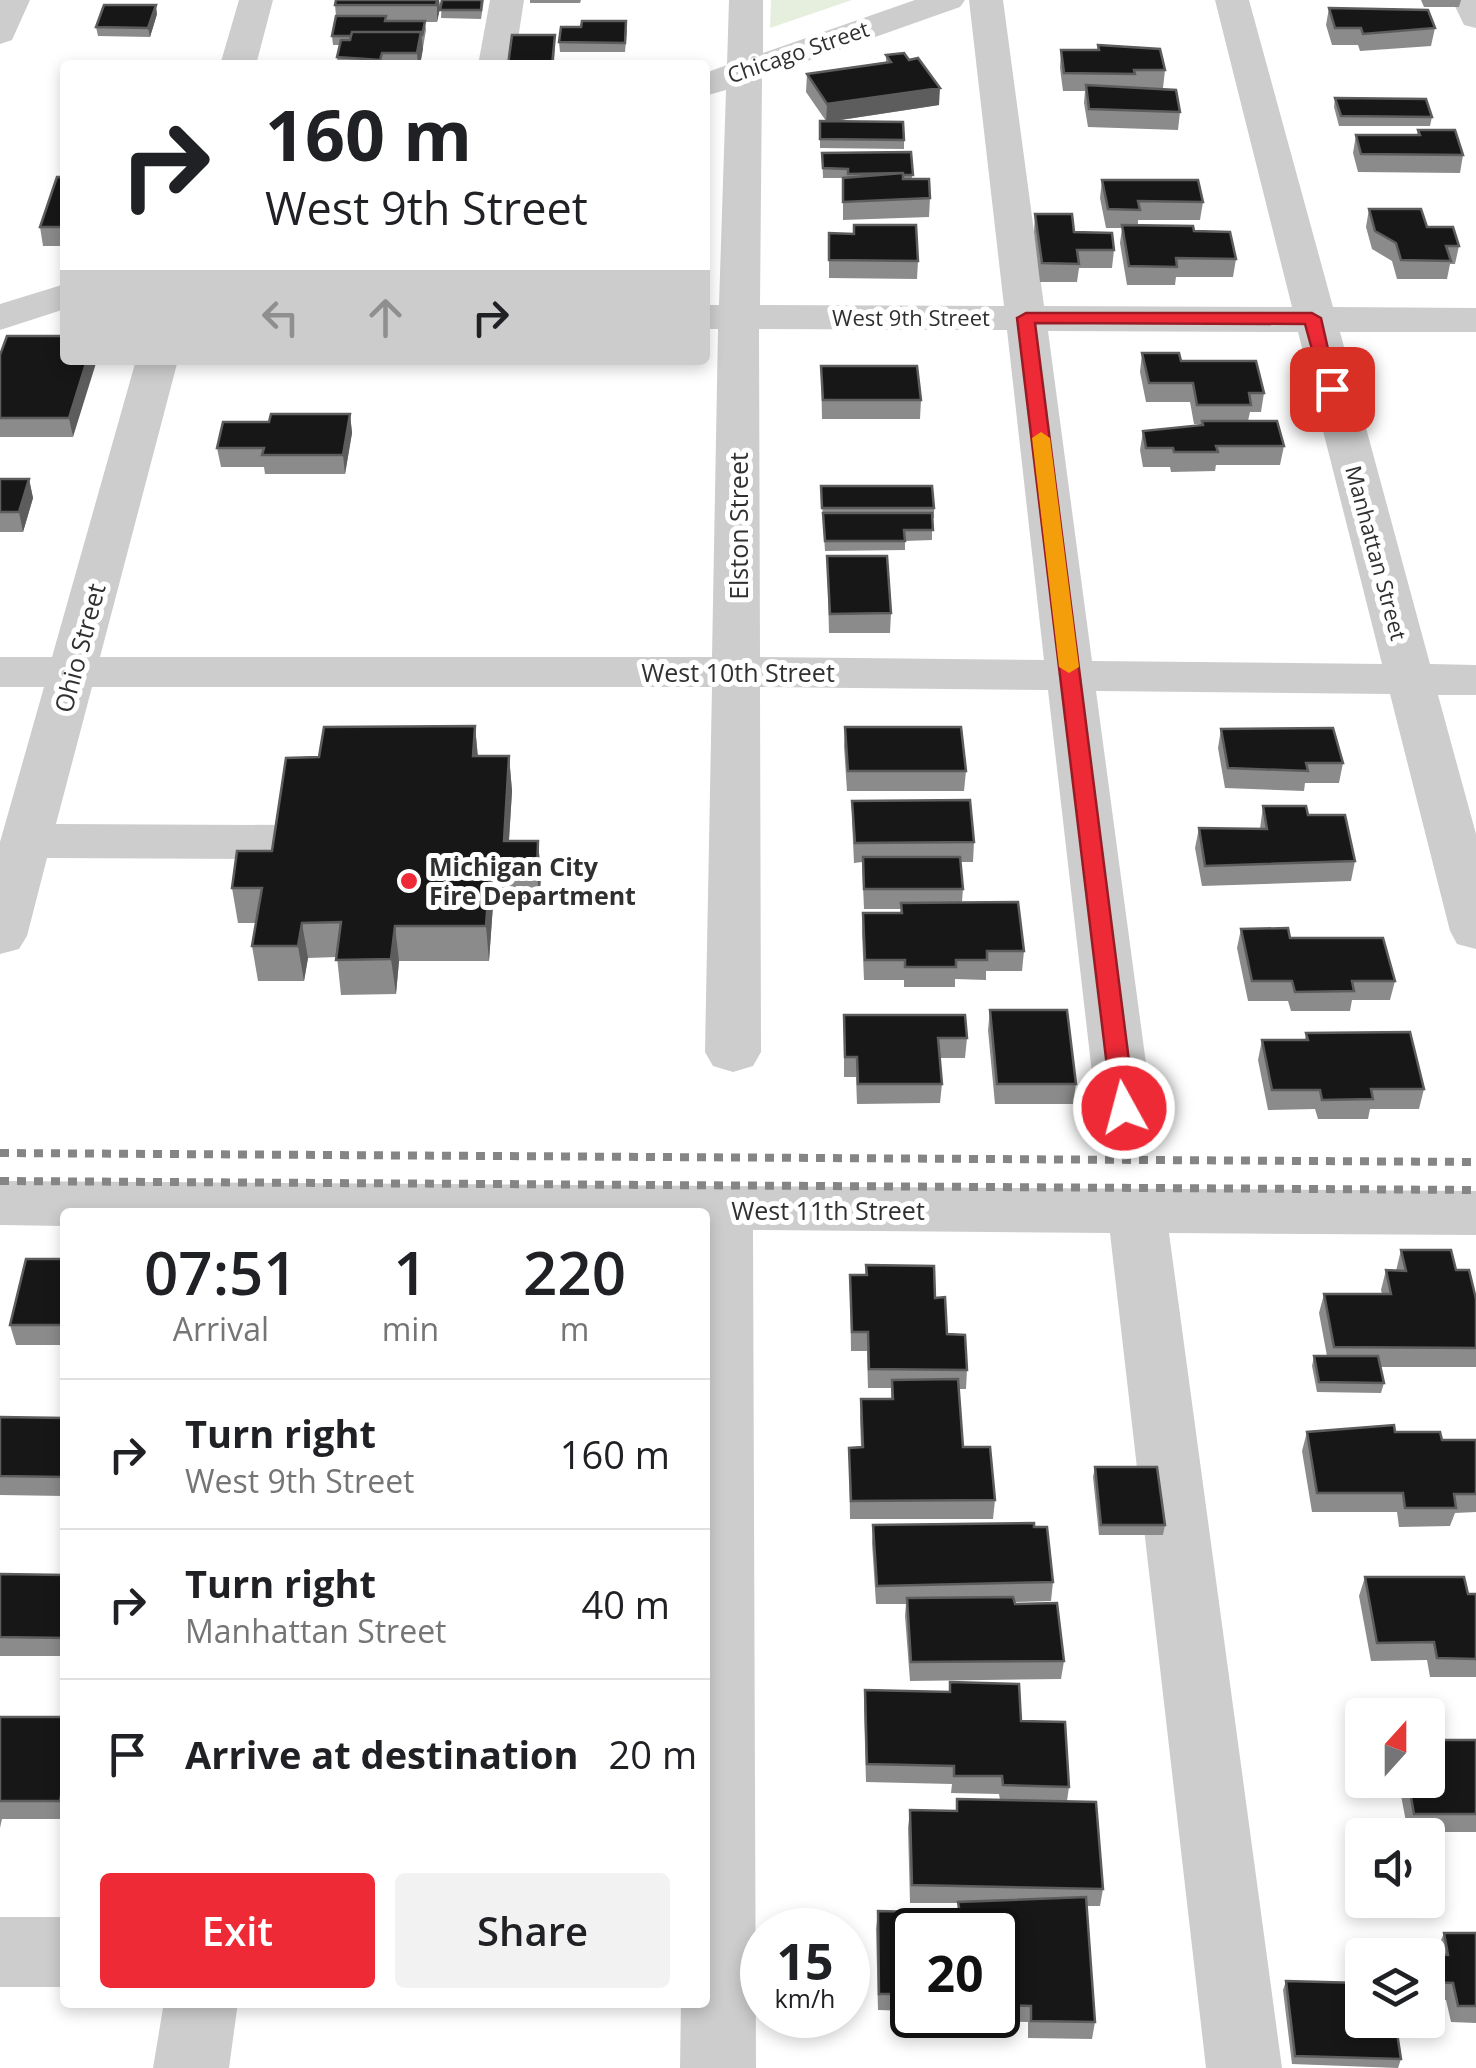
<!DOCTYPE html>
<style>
:root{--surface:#fff;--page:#f2f2f2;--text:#202124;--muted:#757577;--line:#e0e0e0;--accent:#ef2a37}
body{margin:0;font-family:"Open Sans",sans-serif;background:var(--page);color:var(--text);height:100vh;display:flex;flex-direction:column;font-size:38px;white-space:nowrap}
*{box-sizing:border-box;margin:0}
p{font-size:32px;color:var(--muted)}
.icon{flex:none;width:55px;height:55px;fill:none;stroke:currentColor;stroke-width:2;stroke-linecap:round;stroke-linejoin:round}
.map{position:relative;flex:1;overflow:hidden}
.side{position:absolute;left:60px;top:1208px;width:650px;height:800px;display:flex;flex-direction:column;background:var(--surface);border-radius:10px;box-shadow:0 5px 15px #0003}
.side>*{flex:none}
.banner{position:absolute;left:60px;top:60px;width:650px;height:305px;border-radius:10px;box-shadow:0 5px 15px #0003;background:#fff;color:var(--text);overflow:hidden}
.needle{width:65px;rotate:21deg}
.controls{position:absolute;left:1345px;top:1698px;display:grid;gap:20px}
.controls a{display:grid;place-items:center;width:100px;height:100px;border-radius:10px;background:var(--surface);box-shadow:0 5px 15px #0003;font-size:50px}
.speed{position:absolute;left:740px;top:1908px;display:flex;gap:20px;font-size:50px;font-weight:700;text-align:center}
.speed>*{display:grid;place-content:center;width:130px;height:130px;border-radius:50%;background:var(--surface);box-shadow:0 5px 15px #0003;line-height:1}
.speed small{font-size:25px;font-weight:400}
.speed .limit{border:5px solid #111;border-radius:15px;background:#fff;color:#111}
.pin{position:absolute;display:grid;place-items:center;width:85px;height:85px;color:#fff;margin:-42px;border-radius:20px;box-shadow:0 5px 15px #0006}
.me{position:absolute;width:110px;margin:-55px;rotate:353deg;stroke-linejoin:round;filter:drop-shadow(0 0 8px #0008)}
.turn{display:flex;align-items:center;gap:35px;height:210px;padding:0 40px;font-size:45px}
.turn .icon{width:130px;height:130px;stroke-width:2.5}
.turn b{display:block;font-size:70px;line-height:85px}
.lanes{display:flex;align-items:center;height:95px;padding:0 40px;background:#0003;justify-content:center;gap:50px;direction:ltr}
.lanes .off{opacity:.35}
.eta{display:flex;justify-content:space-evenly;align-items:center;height:170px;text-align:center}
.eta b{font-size:60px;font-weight:600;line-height:70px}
.cta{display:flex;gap:20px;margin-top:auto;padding:20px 40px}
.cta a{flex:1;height:115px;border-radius:10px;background:var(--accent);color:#fff;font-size:40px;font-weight:600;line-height:115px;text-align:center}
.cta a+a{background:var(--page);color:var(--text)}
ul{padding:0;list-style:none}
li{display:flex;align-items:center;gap:30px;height:150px;padding:0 40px;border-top:2px solid var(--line)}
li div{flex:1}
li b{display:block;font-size:38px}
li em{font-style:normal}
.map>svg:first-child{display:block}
</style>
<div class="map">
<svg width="1476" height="2068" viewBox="0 0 1476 2068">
<rect width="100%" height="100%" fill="#fff"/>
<!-- green -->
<path fill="#e6eede" d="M771,0h81l-82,28z"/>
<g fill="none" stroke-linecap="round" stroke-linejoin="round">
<!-- minor -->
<path fill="#cdcdcd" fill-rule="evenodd" d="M0,0h30l-18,40 -12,4z
M239,0h34l-17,65h-36z
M490,0h34l-10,65h-36z
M729,0h34v53l152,-53h50l-5,7 -198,70 -2,228 244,1 -35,-306h34l41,306 248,1 -77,-307h34l84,307 143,1v24h-136l90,332 46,1v30h-38l38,139v115l-19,-5 -7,-13 -60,-237 -294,-3 56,417 -8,15 -20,6 -20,-6 -8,-15 -48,-418 -288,-3 1,365 -8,14 -20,6 -20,-6 -8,-14 7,-365h-620l-36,137 228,1 18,5 8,12 -8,12 -18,5 -237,-1 -20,78 -8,13 -19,5v-112l44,-155h-44v-30h52l84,-297h42l-78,297h612l6,-328h-13v-24h14l7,-215 -21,6v-23l22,-8zM759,329l248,1 37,330 -284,-3zM1048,331l250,1 84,332 -290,-3z
M1452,0h24v28l-12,-3z
M65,284v25l-65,21v-26z
M0,1181l1476,10v44l-307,-2 113,835h-76l-96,-835 -357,-3 3,838h-76l1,-66h24v-790h-640v14l-65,-1z
M0,1917h65v70h-65z
M164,2002h74l-9,66h-76z"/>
<!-- rail -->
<path stroke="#858585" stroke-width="8" stroke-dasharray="9 8" stroke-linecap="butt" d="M0,1153l1476,9
M0,1181l1476,9"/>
</g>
<!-- wall -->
<path fill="#8b8b8b" d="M439,0l1,8 -3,14h-12l1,8 -6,35h-82l-1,-8 3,-12h-7l-1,-9 4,-20 -1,-11z
M442,0h42l-3,19 -40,-1z
M530,0h51l-1,3h-50z
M1421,0h40l-2,7h-35z
M1329,8l106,20 -4,18 -71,5 -2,-6h-26l-6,-20z
M157,14l-7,23 -52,-1 -2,-9z
M581,27l46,3 -2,22h-65l-1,-10z
M1098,45l67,25 -2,18h-29l46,24 -2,18 -90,-3 -4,-24 1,-12h-22l-3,-23 1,-18h36z
M886,55l53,50 -104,16 69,19v9l-84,-1v-27h6l-20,-29 1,-18 79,-11z
M1335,98l97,19 -2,9h-91l-5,-19z
M1418,130l45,25 -3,18 -102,-1 -5,-19 3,-18h61z
M911,152l1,27 18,19 -1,19 -86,3v-42h-20l-1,-25z
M65,177v69h-22l-3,-19z
M1102,180l101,22 -3,18h-62v5l56,6 42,28 -3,18h-57l-1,8h-48l-7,-42 2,-15h-16l-6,-30z
M1369,209l58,18 32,19 -4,18h-5l-3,15h-50l-5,-18 -20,-12 -6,-22z
M1035,214l79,36 -2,18h-33l-2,14h-37l-6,-50z
M829,233l89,28 -1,18 -88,-1z
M65,336l8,101h-73v-82z
M1142,353l39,8 83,32 -3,19h-11l-2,9 36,25 -4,19h-64l-1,6 -44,1 -1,-5h-27l-3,-17 3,-19 59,-6v-1h-8l-4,-22h-44l-6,-30z
M821,366l100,34 -1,19h-98z
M350,414l2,19 -7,41h-80l-1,-7h-43l-4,-19 52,-26z
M0,479h29l4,19 -10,34h-23z
M821,486l113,22v10h-2v22l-27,1v9l-80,1z
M827,556l64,57 -1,20h-61z
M475,726l3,30h31l3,35 -3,50h29l3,35 -2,29h-46l-4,56h-90l-3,33 -55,1 -4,-38 -29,1 -4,23h-46l-6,-35 4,-23h-18l-6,-35 40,-37 47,-94z
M845,727l121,44 -2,20h-117l-3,-45z
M1221,729l122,34 -4,20h-34l-1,8 -79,-3 -7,-40z
M852,801l122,41 -1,20h-12l2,27 -1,13 62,49 -2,20h-36v9l-31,-1v8h-51v-7h-40l-2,-47 1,-20h37l1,-4h-37l-2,-47 -8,1 -2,-43z
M1263,806l45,9 47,46 -4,20 -149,5 -7,-38 4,-20 61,1z
M1241,929l49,9 105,43 -5,19h-38l-2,11h-59l-3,-10h-40l-11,-53z
M990,1010l86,74 -3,20h-78l-7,-74z
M844,1015l123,23 -2,20h-25l2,26 -2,19 -83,1 -1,-27h-12z
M1306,1033l118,56 -5,20h-49l-2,10h-50l-3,-10 -47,1 -10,-50 4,-20h43z
M1401,1250l55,20 20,29v68h-95l3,16 -3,10 -64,-1 -5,-26 2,-10h13l-8,-43 5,-19h58l-1,-4 5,-20 10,1z
M65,1259v86h-49l-6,-20z
M866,1265l69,33 12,36 20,36 -1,19h-7l4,58 32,53 -2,19h-143l-1,-71 12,-1 -1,-29 1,-19h30v-11h-23l-1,-37h-16l-1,-76h15z
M0,1417l65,1v78l-65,-1z
M1307,1432h88l47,8h34v72l-21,1 -5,13 -51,1 -2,-15h-85l-10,-61z
M1095,1467l70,58 -2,10h-64l-6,-58z
M873,1525l161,2 19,55 -2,19 -37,1 50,59 -3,18 -151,2 -5,-65 1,-12h-30l-4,-61z
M0,1574l65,1v81h-65z
M1365,1577l111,17v83h-46l-3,-17 -56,1 -12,-65z
M950,1682l71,39 48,66 -2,14 36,88 -3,17h-14l9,116 -3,17 -64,-1v-16l-67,-1 -1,-6h38v-85h-86v81l-34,-1 -2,-81 2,-18 79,2 1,-10h-48l-2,-75 2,-18 46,1 1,-12 43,1 -1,-6 -48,-1 1,-9 -86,-2 -2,-74 1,-18 84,2z
M0,1717h65v102h-63l-2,9z
M1476,1740v92h-68l-10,-52h30z
M1444,1933h32v90l-25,-1 -5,-22 -18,-1v-44h10l-1,-5z
M1286,1981l76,39 39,39 -3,9 -106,-4 -9,-74z"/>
<!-- shaded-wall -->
<path fill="#5d5d5d" d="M437,0h2l1,8 -3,14z
M156,5l1,9 -7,23 -2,-9z
M421,32l2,17 -3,16h-2l-1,-12z
M555,35l-1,30h-2z
M940,88l-1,17 -113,17 1,-18z
M87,360h10l-24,77 -4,-19z
M350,414l2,19 -7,41 -2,-19z
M29,479l4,19 -10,34 -4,-20z
M475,726l3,34 -5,-4z
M509,756l3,35 -5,79 -3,-29z
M538,841l3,35 -2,29 -2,-35z
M490,870l3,35 -4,56 -3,-35z
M302,923l6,35 -4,23 -6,-35z
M395,926l4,35 -3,33 -5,-35z
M65,1776v39l-5,-14z"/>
<!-- building -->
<path fill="#171717" stroke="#5d5d5d" stroke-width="2.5" d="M336,0h101l-1,5h-101z
M442,0h40l-1,10h-41z
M104,5h52l-8,23 -52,-1z
M1329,8l99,2 7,18 -72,6 -2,-6h-26z
M336,16h50l-1,5h40l-3,15 -1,-4h-69l-1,4h-19z
M582,21h44l-1,22 -66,-1 2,-15h20z
M352,32h69l-4,21h-35l-2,7 -43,-3 4,-17h9z
M512,35h43l-3,30h-44z
M1098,45l62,4 5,21h-31l1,4 -71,-1 -3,-23h38z
M904,53l5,7 9,-2 22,30 -113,16 -20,-30 84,-12 -5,-7z
M1086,85l90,5 4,22 -91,-3z
M1335,98l91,1 6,18 -91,-1z
M820,121l83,1 1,18 -84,-1z
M1418,130h37l8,25 -102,-1 -5,-19h64z
M911,152l2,23h-10v-2l-55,1v-5l-25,-1 -1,-15z
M903,173v6h26l1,19 -87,4v-24z
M57,177h8v50h-25z
M1102,180h96l5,22 -65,-1 2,9 -32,-1z
M1369,209h52l6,18h26l6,19h-13l5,15 -50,-1 -5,-17 -21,-12z
M1035,214h37l2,18 38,1 2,17h-37l2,14 -37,-1z
M854,225h62l2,36 -89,-1v-27l25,1z
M1122,225l71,1 1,5 36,1 6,27 -60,-1 1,9 -48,-1z
M7,336h58v24h22l-18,58h-69v-63z
M1142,353h37l2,8h75l8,32h-15l2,12h-54l-4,-22h-44z
M821,366h96l4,34h-98z
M271,414h79l-7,41h-81l2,-7h-47l6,-26h46z
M1202,421h75l7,25h-68l2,6h-44l-1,-4h-27l-3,-17 60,-6z
M0,479h29l-10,33h-19z
M821,486h111l2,22h-112z
M823,513h109l1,17h-29l1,11h-80z
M827,556h60l4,57 -61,1z
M475,726l-2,30h36l-5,85h34l-1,29h-47l-4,56h-91l-4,33 -55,1 5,-38 -39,1 -4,23h-46l10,-58h-30l5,-37h35l14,-93 33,-1 5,-30z
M845,727h116l5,44h-118z
M1333,728l10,35h-37l2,8 -80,-3 -7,-39z
M970,800l4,42 -119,1 -3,-42z
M1263,806h43l2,9h37l10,46 -150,5 -6,-38 68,1z
M863,857h97l3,32h-99z
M1018,902l6,49h-37v9h-31v7h-51v-7h-40l-2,-47h39l-1,-10z
M1288,928l2,10h93l12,43h-43l2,10 -59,1 -3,-11h-40l-11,-52z
M990,1010h77l9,74h-79z
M844,1015h121l2,23h-29l4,46h-84l-1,-27h-12z
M1410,1032l14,57h-53l2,10 -51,1 -2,-10h-48l-10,-50h46l-2,-7z
M1401,1250h50l5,20h13l7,29v49l-142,-1 -10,-53h67l-5,-24 20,1z
M26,1259h39v66h-55z
M866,1265l68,1 1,32 10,-1 2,37 18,1 2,35 -98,-1 -1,-37h-16l-2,-57h17z
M1314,1356h64l6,27 -65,-1z
M958,1379l5,68h27l5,53 -144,1 -2,-53 14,-1 -2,-48h32l-1,-19z
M0,1417l65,1v59l-65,-1z
M1394,1425l1,7h45l2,8h34v54h-22l2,14h-51l-2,-15h-86l-10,-61z
M1095,1467h62l8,58h-64z
M1034,1523v4h13l6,55 -176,4 -4,-61z
M0,1574l65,1v63l-65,-1z
M1365,1577h99l4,17h8v65l-39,-1 -3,-16 -57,1z
M1013,1597l2,7 42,-1 7,58 -153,1 -4,-64z
M950,1682l69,2 2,37 44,1 4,65 -66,-2 -1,-9h-48v-10l-87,-2 -2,-74 85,2z
M0,1717h65v59l-5,25h-60z
M1428,1740h48v74h-62l-6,-34h20z
M957,1799l139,3 7,87 -191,-4 -2,-75 47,1z
M1086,1897l9,125 -64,-1v-15l-33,-1v-75h-86v64h-33l-1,-83 82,2 -2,-11z
M1444,1933h32v73h-18l-5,-23 -25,-1v-27l-8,-1 28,1z
M1286,1981l74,2 2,37h33l6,39 -106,-3z"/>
<!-- route -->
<path fill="#ef2a37" stroke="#9b1b24" stroke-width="2.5" d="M1312,313l9,5 17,75 -15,-4 -18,-65 -270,-1 100,785 -11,9 -12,-9 -95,-790 9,-5z"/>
<!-- slow -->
<path fill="#f59e0b" d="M1041,432l9,6 29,229 -10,6 -10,-6 -27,-229z"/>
<!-- markers -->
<circle fill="#ef2a37" stroke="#fff" stroke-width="4" cx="409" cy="881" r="10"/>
<g text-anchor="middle" stroke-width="10" stroke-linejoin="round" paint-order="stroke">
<!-- far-street labels -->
<g font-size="22" fill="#303030" stroke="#fff">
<text transform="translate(798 52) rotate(-19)" y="8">Chicago Street</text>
<text x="911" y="326">West 9th Street</text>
<text transform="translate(1376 553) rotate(75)" y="8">Manhattan Street</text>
</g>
<!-- street labels -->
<g font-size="25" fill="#303030" stroke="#fff">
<text transform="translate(739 526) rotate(-90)" y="9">Elston Street</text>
<text transform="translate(80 648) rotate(-75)" y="9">Ohio Street</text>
<text x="738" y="682">West 10th Street</text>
<text x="828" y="1220">West 11th Street</text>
</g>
<!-- poi labels -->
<g font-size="25" font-weight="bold" fill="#303030" stroke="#fff" text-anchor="start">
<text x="429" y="876">Michigan City<tspan x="429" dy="29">Fire Department</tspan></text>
</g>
</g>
</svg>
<div class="controls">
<a><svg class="needle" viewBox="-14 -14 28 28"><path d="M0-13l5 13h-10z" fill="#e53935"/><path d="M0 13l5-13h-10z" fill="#757577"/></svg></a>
<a><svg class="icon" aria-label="sound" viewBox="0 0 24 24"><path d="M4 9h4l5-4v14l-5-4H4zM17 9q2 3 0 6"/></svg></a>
<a><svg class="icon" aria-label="layers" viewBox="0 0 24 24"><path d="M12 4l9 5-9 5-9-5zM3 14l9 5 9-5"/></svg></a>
</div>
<div class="speed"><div>15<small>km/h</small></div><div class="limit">20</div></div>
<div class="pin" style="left:1332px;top:389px;background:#d93025"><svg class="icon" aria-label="arrive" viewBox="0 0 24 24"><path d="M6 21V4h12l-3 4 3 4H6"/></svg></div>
<svg class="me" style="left:1124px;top:1108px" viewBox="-20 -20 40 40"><circle r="17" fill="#ef2a37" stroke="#fff" stroke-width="3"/><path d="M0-11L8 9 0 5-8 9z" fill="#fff"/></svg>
<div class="banner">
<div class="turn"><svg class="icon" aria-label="right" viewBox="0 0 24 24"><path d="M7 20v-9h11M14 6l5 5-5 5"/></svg><div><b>160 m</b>West 9th Street</div></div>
<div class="lanes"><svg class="icon off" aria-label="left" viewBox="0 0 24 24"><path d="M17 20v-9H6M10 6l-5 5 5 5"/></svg><svg class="icon off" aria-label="ahead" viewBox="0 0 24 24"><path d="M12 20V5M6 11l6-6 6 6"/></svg><svg class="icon" aria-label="right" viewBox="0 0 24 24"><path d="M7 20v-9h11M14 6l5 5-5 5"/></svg></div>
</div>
<section class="side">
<div class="eta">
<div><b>07:51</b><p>Arrival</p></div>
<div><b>1</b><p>min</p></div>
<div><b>220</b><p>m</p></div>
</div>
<ul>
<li><svg class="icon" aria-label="right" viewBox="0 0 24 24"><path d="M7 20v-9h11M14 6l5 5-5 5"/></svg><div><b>Turn right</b><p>West 9th Street</p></div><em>160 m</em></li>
<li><svg class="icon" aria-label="right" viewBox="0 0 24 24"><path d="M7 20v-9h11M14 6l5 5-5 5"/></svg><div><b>Turn right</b><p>Manhattan Street</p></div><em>40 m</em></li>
<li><svg class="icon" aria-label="arrive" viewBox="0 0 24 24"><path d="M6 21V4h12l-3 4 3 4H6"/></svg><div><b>Arrive at destination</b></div><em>20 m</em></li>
</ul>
<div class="cta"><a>Exit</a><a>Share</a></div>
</section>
</div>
